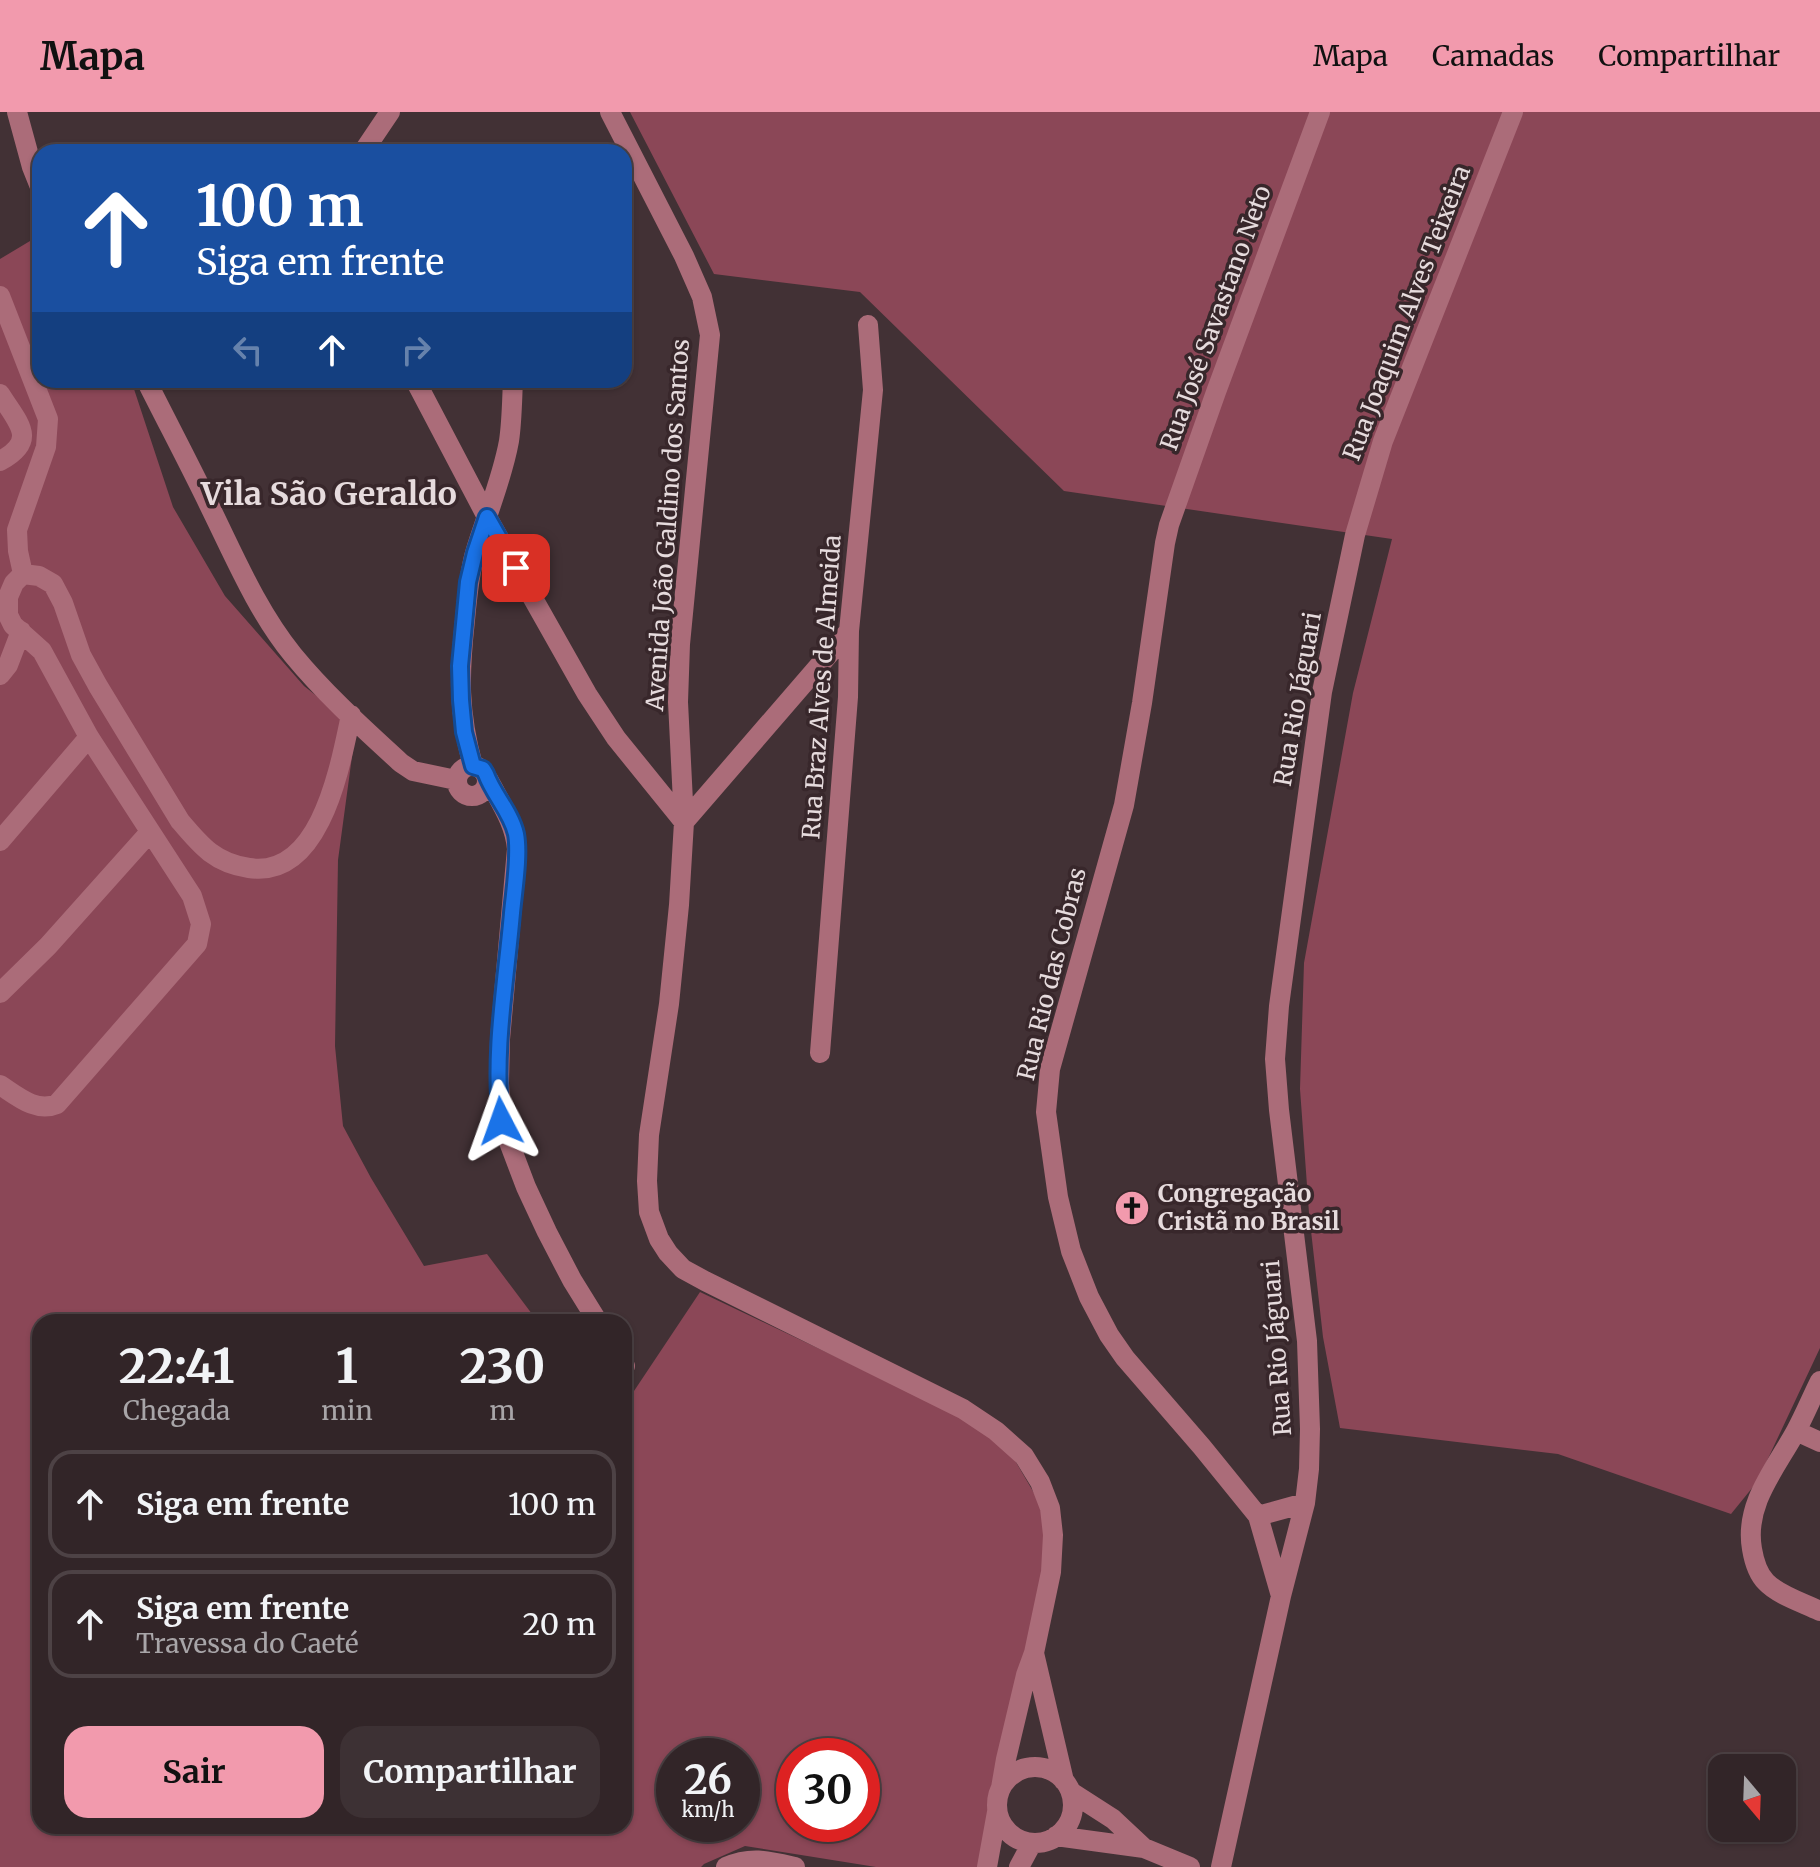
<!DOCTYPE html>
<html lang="pt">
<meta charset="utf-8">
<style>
:root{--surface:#322528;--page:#3d3134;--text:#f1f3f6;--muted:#a8a5a8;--line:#4d4245;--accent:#f29aad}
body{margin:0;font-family:Merriweather,serif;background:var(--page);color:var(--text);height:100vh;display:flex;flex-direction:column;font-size:30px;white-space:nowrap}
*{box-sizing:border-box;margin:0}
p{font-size:26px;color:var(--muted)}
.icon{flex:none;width:44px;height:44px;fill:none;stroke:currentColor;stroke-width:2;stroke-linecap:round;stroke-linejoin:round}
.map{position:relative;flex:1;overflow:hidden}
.drawer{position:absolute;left:32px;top:1202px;width:600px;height:520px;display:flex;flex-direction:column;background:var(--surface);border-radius:24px;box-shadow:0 2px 6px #0004,0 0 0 2px var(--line)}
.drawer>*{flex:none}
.banner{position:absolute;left:32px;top:32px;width:600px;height:244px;border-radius:24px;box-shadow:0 2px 6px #0004,0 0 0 2px var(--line);background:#1a4fa0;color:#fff;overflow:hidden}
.needle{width:52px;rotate:161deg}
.tools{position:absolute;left:1708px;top:1642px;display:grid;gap:16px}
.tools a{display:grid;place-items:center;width:88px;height:88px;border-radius:16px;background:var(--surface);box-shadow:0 2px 6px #0004,0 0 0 2px var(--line);font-size:40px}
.speed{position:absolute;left:656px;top:1626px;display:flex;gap:16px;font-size:40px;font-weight:700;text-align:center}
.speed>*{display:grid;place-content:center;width:104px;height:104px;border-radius:50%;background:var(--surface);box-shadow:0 2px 6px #0004,0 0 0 2px var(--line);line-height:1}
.speed small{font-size:20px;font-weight:400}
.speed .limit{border:12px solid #d22;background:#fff;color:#111}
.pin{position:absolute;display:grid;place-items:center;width:68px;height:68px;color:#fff;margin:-34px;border-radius:16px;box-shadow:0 4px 12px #0006}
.me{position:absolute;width:88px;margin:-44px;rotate:356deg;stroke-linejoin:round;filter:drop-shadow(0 0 6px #0008)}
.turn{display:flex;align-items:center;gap:28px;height:168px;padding:0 32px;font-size:36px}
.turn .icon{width:104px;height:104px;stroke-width:2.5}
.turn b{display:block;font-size:56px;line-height:68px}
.lanes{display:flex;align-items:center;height:76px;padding:0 32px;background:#0003;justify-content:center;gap:40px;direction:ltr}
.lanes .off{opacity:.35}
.eta{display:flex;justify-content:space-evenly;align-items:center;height:136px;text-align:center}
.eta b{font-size:48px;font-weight:700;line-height:56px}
.primary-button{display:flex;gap:16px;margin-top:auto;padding:16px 32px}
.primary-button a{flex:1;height:92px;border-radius:24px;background:var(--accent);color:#111;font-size:32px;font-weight:700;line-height:92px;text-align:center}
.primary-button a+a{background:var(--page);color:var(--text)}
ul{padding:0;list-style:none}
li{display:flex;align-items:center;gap:24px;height:108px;margin:0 16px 12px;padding:0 16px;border:4px solid var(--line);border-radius:24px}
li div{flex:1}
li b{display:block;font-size:30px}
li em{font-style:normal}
header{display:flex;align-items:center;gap:48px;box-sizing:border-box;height:112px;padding:0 40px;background:var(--accent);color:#111}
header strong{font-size:38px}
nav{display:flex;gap:44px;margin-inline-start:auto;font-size:28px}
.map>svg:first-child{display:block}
</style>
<header>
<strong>Mapa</strong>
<nav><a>Mapa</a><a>Camadas</a><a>Compartilhar</a></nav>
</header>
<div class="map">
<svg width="1820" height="1755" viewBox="0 0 1820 1755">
<rect width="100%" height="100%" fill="#423135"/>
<!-- green -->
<path fill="#8b4757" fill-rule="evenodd" d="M630,0h1190v1236l-63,134 -26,32 -173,-60 -218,-26 -17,-91 -14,-124 -9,-124 4,-126 49,-270 39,-154 -328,-48 -204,-199 -146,-18z
M40,123v145h91l42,127 52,89 79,90 52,41 -18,133 -3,186 8,80 28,52 53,88 63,-12 51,68h-498v504h584v-424l2,1 74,-111 271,129 42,36 38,65 -22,127 -51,218h-102l-131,-21 -41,18 -3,3h-701v-1608zM674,1644h68v68h-68zM794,1644h68v68h-68z"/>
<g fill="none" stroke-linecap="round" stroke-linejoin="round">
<!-- minor -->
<path stroke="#ab6c79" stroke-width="20" d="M17,0l15,55 8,20
M610,0l74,144 18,41 8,38 -30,309 -2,58 6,120 -5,83 -10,99 -20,131 -2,46 2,31 10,27 9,14 15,16 22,12 258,128 33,22 28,25 16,26 10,26 3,27 -2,37 -17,81 -8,22 -20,84 -5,29
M363,40l27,-40
M0,184l48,123 -2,28 -29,83 1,21 5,23
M146,268c22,44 45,87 66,131 24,49 46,101 81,144 32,39 71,74 108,108l12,8 43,9
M415,268l72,137 100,177 29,44 68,84
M0,282c18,29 39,46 0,67
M23,462l16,2 14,8 10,19 18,52 17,31 82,135c21,25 35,42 69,47 72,11 91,-102 102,-153
M0,563l8,-10 13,-34
M457 669a15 15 0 1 1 30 0a15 15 0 1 1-30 0Z
M473,654c-15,-55 -14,-91 -8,-146 2,-23 4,-45 10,-67 11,-37 27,-73 34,-112 3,-20 3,-41 4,-61
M488,667c12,23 27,44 29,70l-17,190 -1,44 2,38 25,66 21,45 25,48 26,42
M684,710l165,-191
M0,729l89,-104
M0,881l48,-47 102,-114
M820,941l28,-356 1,-66 24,-241 -5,-65
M0,973c17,11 36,28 57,19l140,-160 4,-20 -9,-28 -103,-159 -47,-86 -29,-26 -5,-10v-18l6,-14 9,-9
M624,1252l1,2
M1820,1269c-8,16 -15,33 -24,50 -20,37 -52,73 -44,118 2,12 5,24 14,33 12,13 38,21 54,29
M1796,1319l24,11
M1258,1404l47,-13
M1281,1484l-23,-80 -56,-69 -77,-89 -16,-23 -20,-38 -18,-46 -13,-54 -12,-85 4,-43 74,-264 18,-102 23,-160 4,-18 47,-133 104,-280
M1034,1541l30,128
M997 1693a38 38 0 1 1 76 0a38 38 0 1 1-76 0Z
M1071,1680l42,27 31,29
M1056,1724l88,12 46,19
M726,1755c25,-11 43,-6 69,0
M987,1755l10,-55
M1019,1755l13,-24
M1221,1755l60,-271 24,-93 4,-34 1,-40 -3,-88 -28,-231 -4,-51 4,-53 43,-314 33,-157 28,-94 130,-329"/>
</g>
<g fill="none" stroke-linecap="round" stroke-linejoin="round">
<!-- route casing -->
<g stroke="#114b97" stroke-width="20">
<path id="route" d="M501,1009c-8,-69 5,-139 11,-208 2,-22 8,-58 4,-79 -5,-22 -23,-40 -30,-60l-3,-5 -10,-3 -9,-34 -3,-32 -1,-34 8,-84 7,-29 12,-36 29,51"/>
</g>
<!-- route -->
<use href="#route" stroke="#1a73e8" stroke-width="14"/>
</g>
<!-- icons -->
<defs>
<g id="church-disc" transform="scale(1.8)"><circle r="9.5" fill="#f29aad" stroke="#38272b"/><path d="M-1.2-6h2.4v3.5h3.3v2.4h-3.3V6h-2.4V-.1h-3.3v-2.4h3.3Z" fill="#111"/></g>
</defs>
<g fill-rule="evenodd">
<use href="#church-disc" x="1132" y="1096"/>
</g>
<g text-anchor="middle" stroke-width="7" stroke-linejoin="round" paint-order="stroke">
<!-- street labels -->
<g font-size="24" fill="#e6dbdd" stroke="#38272b">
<text transform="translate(1407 201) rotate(-69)" y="8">Rua Joaquim Alves Teixeira</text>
<text transform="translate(1216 206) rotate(-70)" y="8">Rua José Savastano Neto</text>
<text transform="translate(668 413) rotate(-86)" y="8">Avenida João Galdino dos Santos</text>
<text transform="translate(822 575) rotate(-86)" y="8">Rua Braz Alves de Almeida</text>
<text transform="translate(1298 587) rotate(-80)" y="8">Rua Rio Jáguari</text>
<text transform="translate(1052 862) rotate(-76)" y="8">Rua Rio das Cobras</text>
<text transform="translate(1277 1236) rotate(-94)" y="8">Rua Rio Jáguari</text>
</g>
<!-- poi labels -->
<g font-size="24" font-weight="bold" fill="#e6dbdd" stroke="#38272b" text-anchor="start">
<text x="1158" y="1090">Congregação<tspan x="1158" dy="28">Cristã no Brasil</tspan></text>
</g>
<!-- district labels -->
<g font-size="32" font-weight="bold" fill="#e6dbdd" stroke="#38272b">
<text x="329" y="393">Vila São Geraldo</text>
</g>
</g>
</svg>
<div class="tools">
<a><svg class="needle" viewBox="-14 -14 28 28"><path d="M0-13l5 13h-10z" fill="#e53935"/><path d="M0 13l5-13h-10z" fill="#a8a5a8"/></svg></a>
</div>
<div class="speed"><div>26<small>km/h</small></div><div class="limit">30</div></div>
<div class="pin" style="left:516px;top:456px;background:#d93025"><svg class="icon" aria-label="arrive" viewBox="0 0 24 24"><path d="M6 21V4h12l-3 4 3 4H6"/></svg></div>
<svg class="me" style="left:501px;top:1009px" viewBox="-20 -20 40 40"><path d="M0-17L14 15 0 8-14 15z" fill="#1a73e8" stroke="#fff" stroke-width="4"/></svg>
<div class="banner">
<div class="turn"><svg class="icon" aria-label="ahead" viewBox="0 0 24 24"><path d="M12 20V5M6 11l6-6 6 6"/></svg><div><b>100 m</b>Siga em frente</div></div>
<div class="lanes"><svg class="icon off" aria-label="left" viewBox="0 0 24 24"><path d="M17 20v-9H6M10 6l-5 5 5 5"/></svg><svg class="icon" aria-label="ahead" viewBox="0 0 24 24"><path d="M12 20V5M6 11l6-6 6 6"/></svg><svg class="icon off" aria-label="right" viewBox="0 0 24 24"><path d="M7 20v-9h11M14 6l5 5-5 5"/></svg></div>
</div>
<section class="drawer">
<div class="eta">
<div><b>22:41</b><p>Chegada</p></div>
<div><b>1</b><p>min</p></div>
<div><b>230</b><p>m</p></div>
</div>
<ul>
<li><svg class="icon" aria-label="ahead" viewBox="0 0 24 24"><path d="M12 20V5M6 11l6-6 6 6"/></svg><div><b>Siga em frente</b></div><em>100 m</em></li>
<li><svg class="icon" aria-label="ahead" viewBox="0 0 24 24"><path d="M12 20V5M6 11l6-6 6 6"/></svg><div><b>Siga em frente</b><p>Travessa do Caeté</p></div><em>20 m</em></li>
</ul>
<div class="primary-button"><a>Sair</a><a>Compartilhar</a></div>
</section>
</div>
